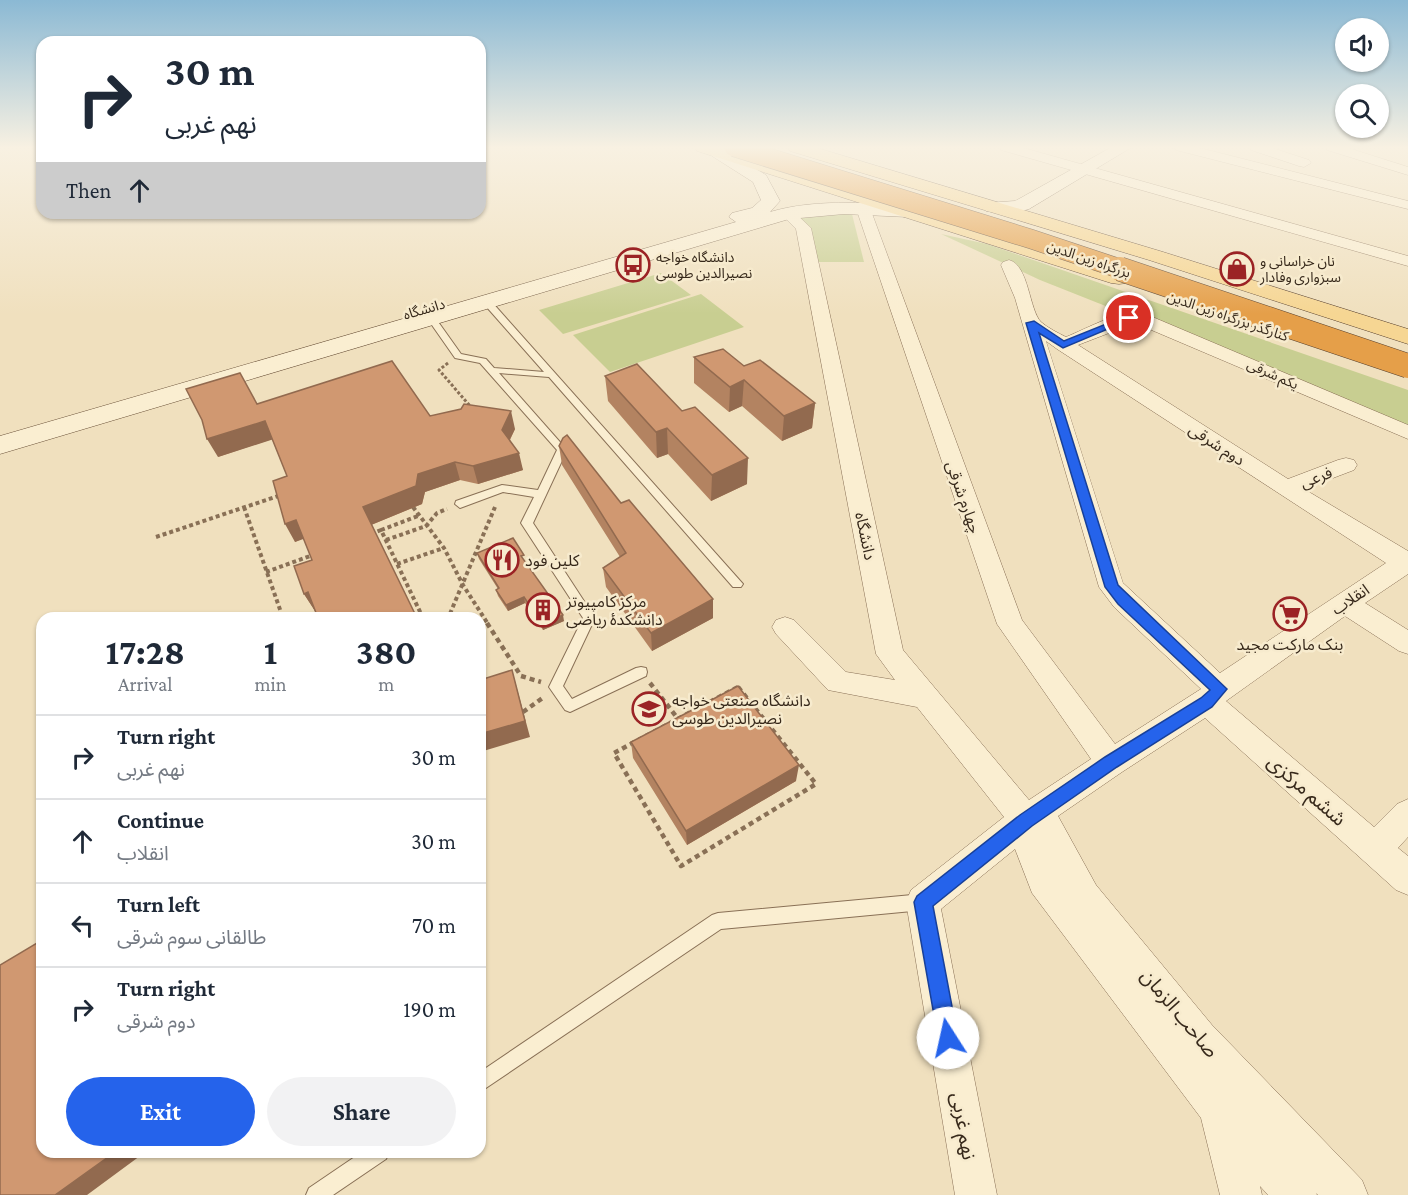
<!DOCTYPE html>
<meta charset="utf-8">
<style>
:root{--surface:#fff;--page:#f2f2f3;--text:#1f2937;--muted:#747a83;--line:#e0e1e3;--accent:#2563eb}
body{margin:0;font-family:"Crimson Pro","Noto Sans Arabic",serif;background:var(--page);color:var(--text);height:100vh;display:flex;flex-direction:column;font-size:22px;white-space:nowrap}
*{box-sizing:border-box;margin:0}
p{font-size:20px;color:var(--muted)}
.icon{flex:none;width:33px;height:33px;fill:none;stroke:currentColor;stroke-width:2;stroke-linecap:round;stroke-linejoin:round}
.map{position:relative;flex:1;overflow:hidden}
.drawer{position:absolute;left:36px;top:612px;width:450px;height:546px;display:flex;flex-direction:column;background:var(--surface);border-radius:18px;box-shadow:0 2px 4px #0004}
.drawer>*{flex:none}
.hud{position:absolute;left:36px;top:36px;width:450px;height:183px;border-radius:18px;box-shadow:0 2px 4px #0004;background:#fff;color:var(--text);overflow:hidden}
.buttons{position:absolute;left:1335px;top:18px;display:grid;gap:12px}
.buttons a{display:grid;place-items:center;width:54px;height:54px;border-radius:50%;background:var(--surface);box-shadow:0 2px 4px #0004;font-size:30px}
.pin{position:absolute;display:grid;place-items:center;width:51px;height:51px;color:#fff;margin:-26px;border:3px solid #fff;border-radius:50%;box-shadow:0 2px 6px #0007}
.me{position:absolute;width:66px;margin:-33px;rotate:350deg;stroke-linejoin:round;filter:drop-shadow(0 0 4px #0008)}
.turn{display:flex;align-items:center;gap:21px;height:126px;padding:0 30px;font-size:27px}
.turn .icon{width:78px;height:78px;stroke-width:2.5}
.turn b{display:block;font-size:42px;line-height:51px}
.then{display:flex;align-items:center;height:57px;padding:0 30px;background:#0003;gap:12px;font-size:22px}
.eta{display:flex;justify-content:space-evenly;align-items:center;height:102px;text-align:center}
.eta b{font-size:36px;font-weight:700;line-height:42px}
.cta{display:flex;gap:12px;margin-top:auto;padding:12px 30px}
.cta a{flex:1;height:69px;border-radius:36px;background:var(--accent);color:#fff;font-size:24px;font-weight:700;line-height:69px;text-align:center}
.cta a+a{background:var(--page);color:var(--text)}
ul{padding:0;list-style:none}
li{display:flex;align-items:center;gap:18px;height:84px;padding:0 30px;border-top:2px solid var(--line)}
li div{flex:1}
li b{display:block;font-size:22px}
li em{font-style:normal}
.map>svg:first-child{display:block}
</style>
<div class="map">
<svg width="1408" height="1195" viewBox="0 0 1408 1195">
<rect width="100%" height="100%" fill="#f0e0be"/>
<!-- green -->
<path fill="#c8ce91" d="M851,210l13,52h-49l-19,-47z
M941,234l46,10 421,146v36l-368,-146z
M661,273l30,22 -128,39 -24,-24z
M701,294l43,33 -134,45 -37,-37z"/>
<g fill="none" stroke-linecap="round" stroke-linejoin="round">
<!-- lane casing -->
<g stroke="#897056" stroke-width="2">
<path id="lane" d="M484,300h6l253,284 -2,3h-8l-184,-210 -50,-4 68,77 -34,73 62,95 -32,68 9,13 64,-31 5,-1 5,1 1,4 -1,4 -76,36 -5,-2 -16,-23 34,-69 -62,-95 13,-26 -31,-5 -43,16 -5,-4 1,-3 46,-16 36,5 19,-40 -77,-87 -25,-5 -28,-40 7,-2 27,38 25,5 8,9 50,4 -60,-68z
M923,894l6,2 2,6 -2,6 -6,2 -202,19 -241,163v-20l232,-157 6,-2z
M362,1152h27l-3,7 -53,36h-27l3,-7z"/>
</g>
<!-- street casing -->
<g stroke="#897056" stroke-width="1">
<path id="street" d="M1000,147h20l388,109v10l-407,-116z
M1175,147h21l212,54v8l-232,-59z
M1250,147h19l40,13 2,3 -7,4 -5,-1 -48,-16z
M1326,147h19l63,20v8l-81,-25z
M863,204l7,4 152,412 93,124 86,-55 -87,-82 -15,-20 -84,-289 -14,-33 2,-3 6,-2c20,5 20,50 32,62 7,6 17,11 25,15 20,-8 57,-29 77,-24l265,112v14l-273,-116 -57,22 210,134 50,-19 8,-2 8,2 3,5 -3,5 -50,19 104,62v23l-43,29 43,27v24l-9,-3 -54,-35 -119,85 148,126 23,-23 11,-5v38l-10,11 10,8v39l-12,-5 -191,-172 -83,54 -64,44 38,69 116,140 150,155 6,15h-50l-2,-2 1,2h-49l-8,-9 2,9h-42l-19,-77 -169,-225 -17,-44 -74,60 56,286h-42l-49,-293 5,-12 93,-73 -87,-110 -89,-17 -52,-56 -4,-7 4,-7 9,-3 9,3 52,52 49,8 -19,-26 -80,-425 -16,-16 2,-3h10l19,18 92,422 126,150 62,-41 -94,-135 -141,-416zM1046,341l11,8 329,214 -166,110 -97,-90z"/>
</g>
<!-- secondary casing -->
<g stroke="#6a5139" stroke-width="1">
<path id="secondary" d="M718,147l48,28 14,26 -10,11c44,-13 92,-9 138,-7l7,2 2,4 -2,4 -7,2 -64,-3 -55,5 -789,235v-18l736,-214 -7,-5 3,-4 20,-5 9,-8 -8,-18 -41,-26 -2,-4 2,-4z
M1112,147h20l-103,62 -19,5 -24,-3 -2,-4 2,-4 29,-2z"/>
</g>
<!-- primary casing -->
<g stroke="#563e2b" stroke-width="1">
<path id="primary" d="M695,147h25l407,126 3,5 -3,5 -8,1 -8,-1 -414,-132z
M788,147h26l349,105 245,77v15l-259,-84 -359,-109z"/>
</g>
<!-- path-far2 -->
<path stroke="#897056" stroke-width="3" stroke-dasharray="3 2" stroke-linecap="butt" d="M448,363l-9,7 31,36"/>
<!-- path-far1 -->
<path stroke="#897056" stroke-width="4" stroke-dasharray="4 3" stroke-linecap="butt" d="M244,507l39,111
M413,507l31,41 19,37 25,39
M381,530l37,-14
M371,534l10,-4 42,88
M156,537l125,-42
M386,540l40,-14 11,-13 10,-4
M397,564l47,-16
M266,572l47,-17
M445,618l4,-2 46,-109"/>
<!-- path -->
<path stroke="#897056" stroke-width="4.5" stroke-dasharray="5 4" stroke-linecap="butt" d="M487,623l34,53 20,6
M650,683l29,37
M738,687l78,97 -135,82 -67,-113z
M523,712l21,-15"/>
<!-- lane -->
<use href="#lane" fill="#faeed1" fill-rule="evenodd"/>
<!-- street -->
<use href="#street" fill="#faeed1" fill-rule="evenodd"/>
<!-- secondary -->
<use href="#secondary" fill="#faeed1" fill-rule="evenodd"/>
<!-- primary -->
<use href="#primary" fill="#f6d693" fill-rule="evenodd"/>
<!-- highway-bridge-far1 casing -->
<g stroke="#563e2b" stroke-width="20" stroke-linecap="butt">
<path id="highway-bridge-far1" d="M734,147l297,92 93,31"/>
</g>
<!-- highway-bridge casing -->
<g stroke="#563e2b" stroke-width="25" stroke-linecap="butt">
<path id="highway-bridge" d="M1120,269l288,97"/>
</g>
<!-- highway-bridge-far1 -->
<use href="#highway-bridge-far1" stroke="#e59f49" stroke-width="19"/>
<!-- highway-bridge -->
<use href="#highway-bridge" stroke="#e59f49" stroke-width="24"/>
</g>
<!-- wall -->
<path fill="#b38361" d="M694,357l50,9 71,37 -3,25 -30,13 -40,-35 -13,6 -35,-29z
M605,376l142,108 -36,17 -43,-47 -11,4 -49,-57z
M257,404l173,12 85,13 -5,11 13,30 -45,14 -18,-4 -35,12 -3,12 -51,21 -56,86 -11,-17 8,-34 -8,-22 -9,4 -8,-66 -15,-37 -54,18z
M559,446l154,172 -61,33 -46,-64 -3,-19 17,-11 -58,-92z
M477,553l87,68 -21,9 -18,-27 -17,8 -10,-15 -2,-6 2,-1 -19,-30z
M631,742l165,39 -109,64 -54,-87z"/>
<!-- shaded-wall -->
<path fill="#926a4f" d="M744,380l-2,26 -13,6 1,-25z
M815,403l-3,25 -30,13 2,-25z
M511,411l4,18 -9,18 -4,-17z
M265,421l9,18 -56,18 -11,-18z
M667,428l1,26 -11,4 -1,-26z
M519,453l4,17 -45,14 -5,-18z
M748,458l-1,26 -36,17 1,-26z
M455,462l5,18 -35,12 -3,12 -51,21 -8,-18 55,-33z
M296,520l10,18 -11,4 -10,-18z
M308,592l10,18 -3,1 -11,-17z
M524,597l1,6 -17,8 -2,-6z
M713,599v19l-61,33 -1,-18z
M563,615l1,6 -21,9 -1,-6z
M512,670l18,67 -50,15v-18z
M799,765l-3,16 -109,64 -1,-14z
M115,1152h29v1l-57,42h-32z"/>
<!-- building -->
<path fill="#d09871" stroke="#926a4f" stroke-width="1.5" d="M723,349l21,17 16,-6 55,43 -31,13 -40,-36 -14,7 -36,-30z
M392,361l38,55 31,-7 3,-5 47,7 -9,19 17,23 -46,13 -18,-4 -37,12 -2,12 -53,21 54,111h-99l-10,-26 -4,2 -10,-28 18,-6 -16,-40 -11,4 -12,-43 14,-5 -22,-55 -58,18 -5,-19 -16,-31 54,-16 17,31z
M637,364l45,47 13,-4 53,51 -36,17 -45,-47 -11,4 -51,-56z
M567,435l54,68 8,-3 84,99 -62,34 -48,-65 23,-15 -67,-107 4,-8z
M513,538l11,17 -3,1 42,59 -21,9 -18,-27 -18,8 -10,-15 3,-2 -22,-35z
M512,670l13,51 -45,13v-54z
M738,686l61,79 -113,66 -55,-89z
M42,940v212h73l-60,43h-55v-230z"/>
<!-- sky -->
<linearGradient id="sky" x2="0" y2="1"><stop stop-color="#8bb9d4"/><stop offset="0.47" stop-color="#f8f1e2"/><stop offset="1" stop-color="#f8f1e2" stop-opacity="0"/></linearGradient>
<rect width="1408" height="314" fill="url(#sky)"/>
<!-- route -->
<path fill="#2563eb" stroke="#184099" stroke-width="1.5" d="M1126,316l8,2 -71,30 -24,-15 79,252 109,104 -15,18 -95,60 -85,59 -99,80 25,132 -3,7 -7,3 -7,-3 -3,-7 -24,-136 3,-6 103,-81 85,-58 96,-59 9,-8 -92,-86 -13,-17 -79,-264 8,-2 30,20z"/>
<!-- icons -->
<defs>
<g id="bus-ring" transform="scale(1.725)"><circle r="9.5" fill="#f7ebce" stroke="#9b2325" stroke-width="1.5"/><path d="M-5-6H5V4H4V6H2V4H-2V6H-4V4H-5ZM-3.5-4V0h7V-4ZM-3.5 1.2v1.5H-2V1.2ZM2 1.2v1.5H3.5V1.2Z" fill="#9b2325"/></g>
<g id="shop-ring" transform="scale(1.725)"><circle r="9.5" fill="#f7ebce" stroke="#9b2325" stroke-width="1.5"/><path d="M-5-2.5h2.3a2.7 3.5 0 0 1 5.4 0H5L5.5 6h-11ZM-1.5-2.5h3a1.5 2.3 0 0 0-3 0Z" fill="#9b2325"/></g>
<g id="restaurant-ring" transform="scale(1.725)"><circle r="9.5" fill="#f7ebce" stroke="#9b2325" stroke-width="1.5"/><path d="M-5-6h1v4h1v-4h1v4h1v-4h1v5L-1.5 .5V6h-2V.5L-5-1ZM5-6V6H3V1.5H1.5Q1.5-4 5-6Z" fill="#9b2325"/></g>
<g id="building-ring" transform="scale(1.725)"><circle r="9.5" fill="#f7ebce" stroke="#9b2325" stroke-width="1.5"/><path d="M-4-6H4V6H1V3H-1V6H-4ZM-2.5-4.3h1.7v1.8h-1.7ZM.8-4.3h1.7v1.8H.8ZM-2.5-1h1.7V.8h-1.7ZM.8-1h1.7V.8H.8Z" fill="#9b2325"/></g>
<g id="supermarket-ring" transform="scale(1.725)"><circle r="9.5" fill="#f7ebce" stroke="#9b2325" stroke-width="1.5"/><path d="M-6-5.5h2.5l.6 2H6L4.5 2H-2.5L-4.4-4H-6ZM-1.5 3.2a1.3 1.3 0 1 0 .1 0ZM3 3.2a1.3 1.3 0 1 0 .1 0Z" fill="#9b2325"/></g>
<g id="university-ring" transform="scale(1.725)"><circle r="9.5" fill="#f7ebce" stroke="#9b2325" stroke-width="1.5"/><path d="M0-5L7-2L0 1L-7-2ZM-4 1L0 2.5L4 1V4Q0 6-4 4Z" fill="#9b2325"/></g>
</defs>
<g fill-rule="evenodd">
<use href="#bus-ring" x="633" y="265"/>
<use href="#shop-ring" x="1237" y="269"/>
<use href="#restaurant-ring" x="502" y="560"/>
<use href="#building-ring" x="543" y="610"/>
<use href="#supermarket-ring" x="1290" y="614"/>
<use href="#university-ring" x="649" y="709"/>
</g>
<g text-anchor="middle" stroke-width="5" stroke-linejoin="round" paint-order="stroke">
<!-- far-poi labels -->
<g font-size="14" fill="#37291b" stroke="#f7ebce" text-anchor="start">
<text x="656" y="262">دانشگاه خواجه<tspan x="656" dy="16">نصیرالدین طوسی</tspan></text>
<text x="1260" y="266">نان خراسانی و<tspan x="1260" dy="16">سبزواری وفادار</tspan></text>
</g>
<!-- far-street labels -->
<g font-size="14" fill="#37291b" stroke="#f7ebce">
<text transform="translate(1089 259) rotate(19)" y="5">بزرگراه زین الدین</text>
<text transform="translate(424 309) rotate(-16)" y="5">دانشگاه</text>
<text transform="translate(1228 316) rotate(19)" y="5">کنارگذر بزرگراه زین الدین</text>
<text transform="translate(1273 374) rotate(24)" y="5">یکم شرقی</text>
</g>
<!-- street labels -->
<g font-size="16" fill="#37291b" stroke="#f7ebce">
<text transform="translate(1217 444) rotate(33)" y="6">دوم شرقی</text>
<text transform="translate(1316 477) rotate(-21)" y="6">فرعی</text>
<text transform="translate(964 497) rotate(71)" y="6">چهارم شرقی</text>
<text transform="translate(866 536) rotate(78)" y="6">دانشگاه</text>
<text transform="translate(1350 599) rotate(-34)" y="6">انقلاب</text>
</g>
<!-- poi labels -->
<g font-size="16" fill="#37291b" stroke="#f7ebce" text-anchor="start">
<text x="525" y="566">کلین فود</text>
<text x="566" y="607">مرکز کامپیوتر<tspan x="566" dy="18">دانشکدهٔ ریاضی</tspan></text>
<text x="1290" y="650" text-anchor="middle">بنک‌ مارکت مجید</text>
<text x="672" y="706">دانشگاه صنعتی خواجه<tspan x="672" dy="18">نصیرالدین طوسی</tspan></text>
</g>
<!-- near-street labels -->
<g font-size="20" fill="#37291b" stroke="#f7ebce">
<text transform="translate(1307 790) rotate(41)" y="7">ششم مرکزی</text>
<text transform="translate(1180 1013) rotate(50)" y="7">صاحب الزمان</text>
<text transform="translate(964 1126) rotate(80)" y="7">نهم غربی</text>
</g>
</g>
</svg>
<div class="buttons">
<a><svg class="icon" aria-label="sound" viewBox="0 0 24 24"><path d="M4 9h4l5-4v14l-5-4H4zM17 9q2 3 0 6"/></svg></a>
<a><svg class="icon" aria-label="search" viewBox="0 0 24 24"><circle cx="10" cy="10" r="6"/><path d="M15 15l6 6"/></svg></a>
</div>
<div class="pin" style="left:1129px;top:318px;background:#d93025"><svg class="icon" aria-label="arrive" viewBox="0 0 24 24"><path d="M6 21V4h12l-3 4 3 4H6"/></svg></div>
<svg class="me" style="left:948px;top:1038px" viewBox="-20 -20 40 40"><circle r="19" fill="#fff"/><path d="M0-13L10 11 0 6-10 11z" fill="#2563eb"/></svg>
<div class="hud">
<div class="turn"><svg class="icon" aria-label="right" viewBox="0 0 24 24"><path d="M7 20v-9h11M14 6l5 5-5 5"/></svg><div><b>30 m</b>نهم غربی</div></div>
<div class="then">Then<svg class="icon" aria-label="ahead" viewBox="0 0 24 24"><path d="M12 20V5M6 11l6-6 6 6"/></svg></div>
</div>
<section class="drawer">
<div class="eta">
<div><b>17:28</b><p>Arrival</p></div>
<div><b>1</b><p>min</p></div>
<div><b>380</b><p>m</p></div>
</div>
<ul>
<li><svg class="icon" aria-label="right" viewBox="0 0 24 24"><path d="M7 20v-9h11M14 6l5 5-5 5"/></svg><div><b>Turn right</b><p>نهم غربی</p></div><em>30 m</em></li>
<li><svg class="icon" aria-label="ahead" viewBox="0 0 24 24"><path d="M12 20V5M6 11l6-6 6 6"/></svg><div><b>Continue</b><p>انقلاب</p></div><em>30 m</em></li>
<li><svg class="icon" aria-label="left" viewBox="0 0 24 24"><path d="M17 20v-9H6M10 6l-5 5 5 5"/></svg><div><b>Turn left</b><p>طالقانی سوم شرقی</p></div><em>70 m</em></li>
<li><svg class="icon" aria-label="right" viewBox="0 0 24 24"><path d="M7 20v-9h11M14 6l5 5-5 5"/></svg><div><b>Turn right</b><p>دوم شرقی</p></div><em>190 m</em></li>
</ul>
<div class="cta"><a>Exit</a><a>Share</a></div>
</section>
</div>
